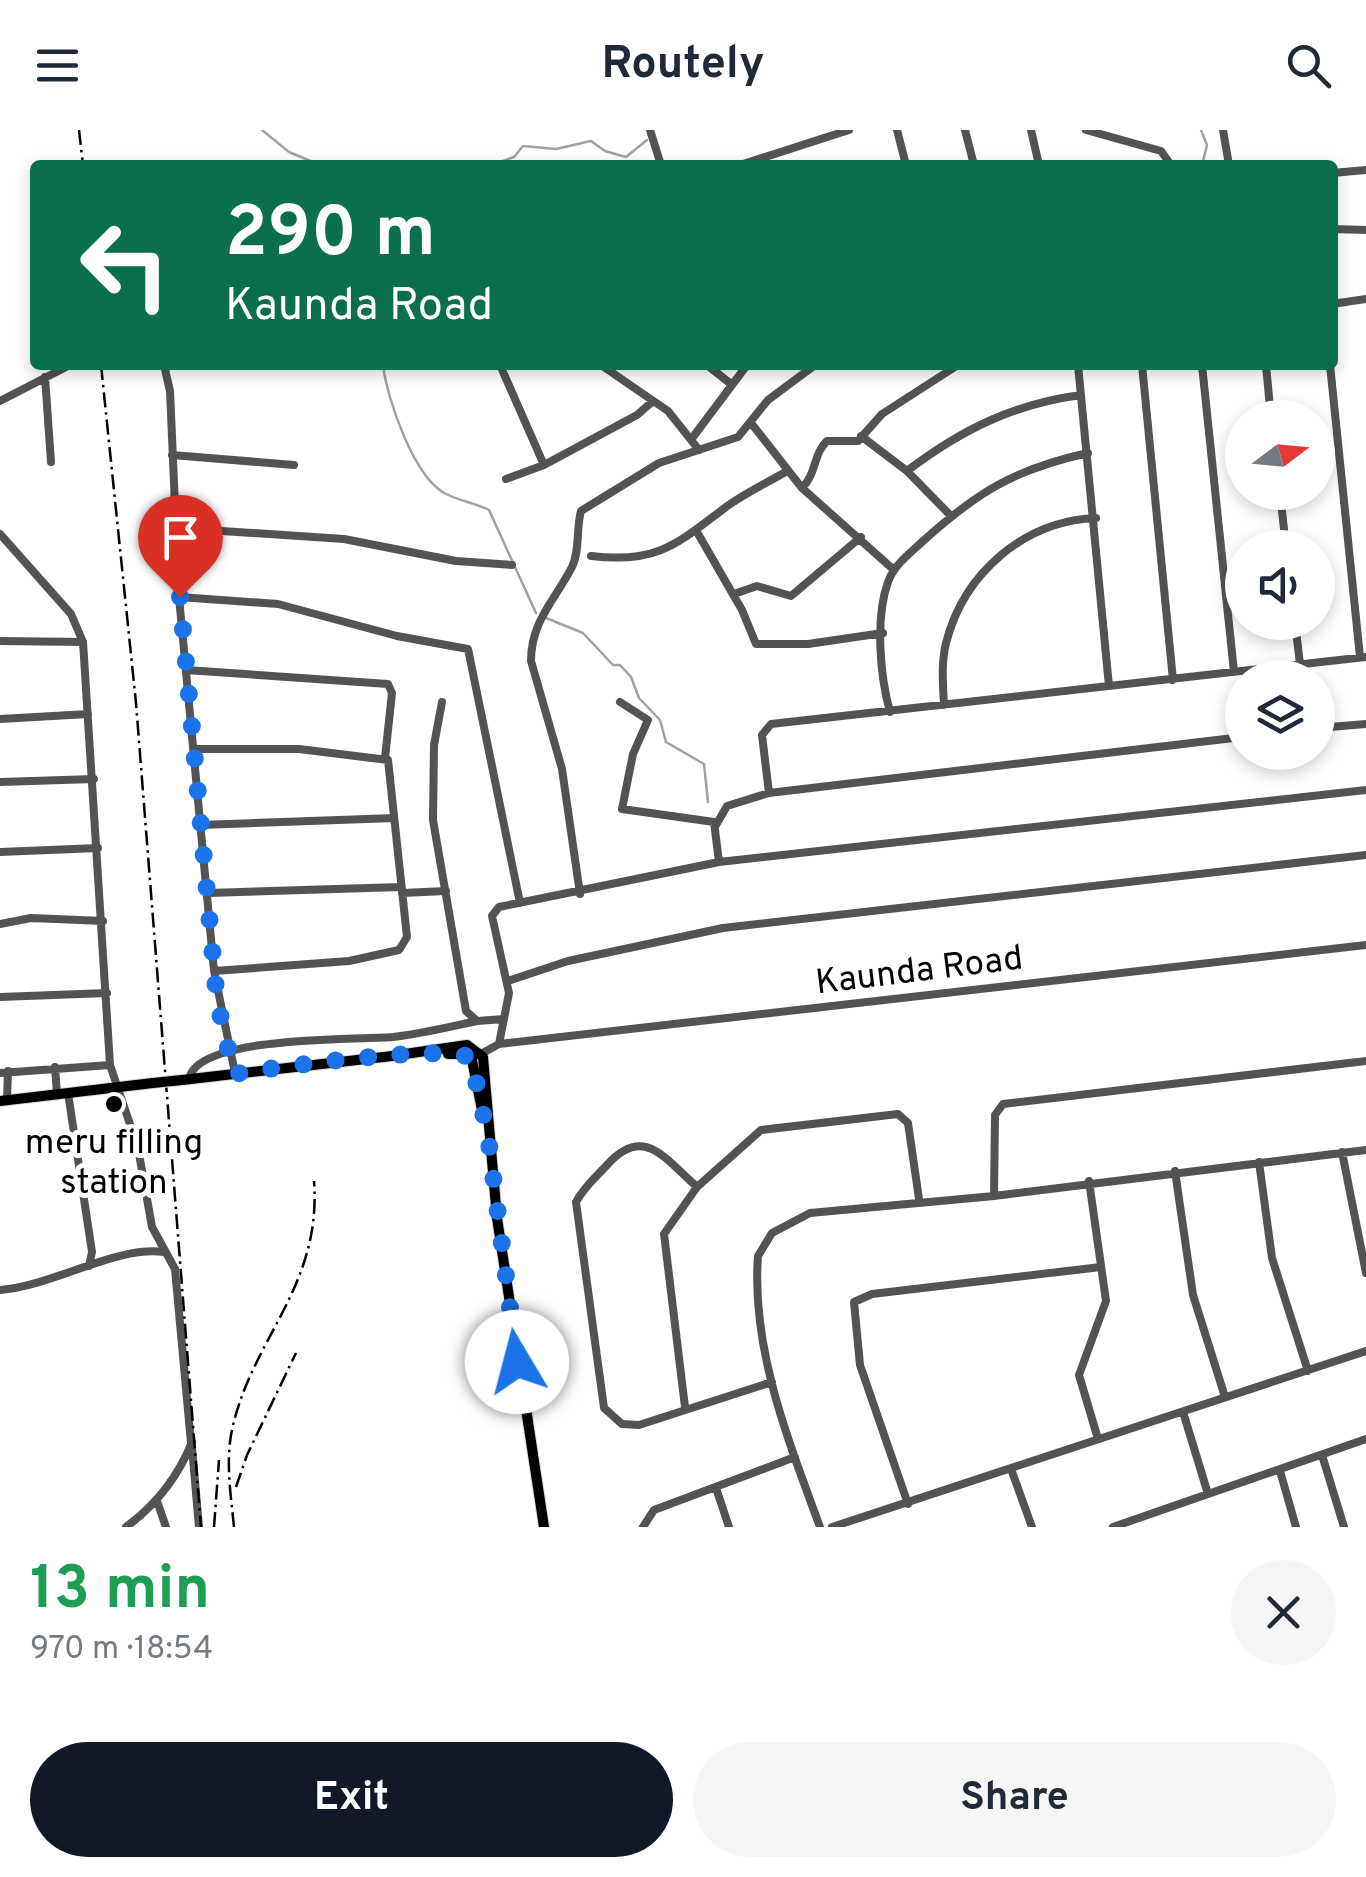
<!DOCTYPE html>
<meta charset="utf-8">
<style>
:root{--surface:#fff;--page:#f6f6f7;--text:#1f2937;--muted:#747a83;--accent:#111827}
body{margin:0;font-family:Overpass,sans-serif;background:var(--page);color:var(--text);height:100vh;display:flex;flex-direction:column;font-size:38px;white-space:nowrap}
*{box-sizing:border-box;margin:0}
p{font-size:32px;color:var(--muted)}
.icon{flex:none;width:55px;height:55px;fill:none;stroke:currentColor;stroke-width:2;stroke-linecap:round;stroke-linejoin:round}
.map{position:relative;height:1397px;overflow:hidden}
.side{display:flex;flex-direction:column;background:var(--surface);flex:1}
.side>*{flex:none}
.hud{position:absolute;left:30px;top:30px;width:1308px;height:210px;border-radius:10px;box-shadow:0 5px 15px #0003;background:#0b6e4f;color:#fff;overflow:hidden}
.needle{width:65px;rotate:74deg}
.buttons{position:absolute;left:1225px;top:270px;display:grid;gap:20px}
.buttons a{display:grid;place-items:center;width:110px;height:110px;border-radius:50%;background:var(--surface);box-shadow:0 5px 15px #0003;font-size:50px}
.pin{position:absolute;display:grid;place-items:center;width:85px;height:85px;color:#fff;margin:-102px -42px;border-radius:50% 50% 50% 0;rotate:-45deg;box-shadow:0 0 10px #0007}
.pin .icon{rotate:45deg}
.me{position:absolute;width:110px;margin:-55px;rotate:352deg;stroke-linejoin:round;filter:drop-shadow(0 0 8px #0008)}
.turn{display:flex;align-items:center;gap:35px;height:210px;padding:0 30px;font-size:45px}
.turn .icon{width:130px;height:130px;stroke-width:2.5}
.turn b{display:block;font-size:70px;line-height:85px}
.round{display:grid;place-items:center;flex:none;width:105px;height:105px;border-radius:52px;background:var(--page)}
.summary{display:flex;align-items:center;justify-content:space-between;height:170px;padding:0 30px}
h1{font-size:60px;font-weight:700;line-height:75px;color:#1e9e55}
.button{display:flex;gap:20px;margin-top:auto;padding:20px 30px}
.button a{flex:1;height:115px;border-radius:60px;background:var(--accent);color:#fff;font-size:40px;font-weight:700;line-height:115px;text-align:center}
.button a+a{background:var(--page);color:var(--text)}
header{display:flex;justify-content:space-between;align-items:center;height:130px;padding:0 30px;background:var(--surface);font-size:45px;font-weight:700}
.map>svg:first-child{display:block}
</style>
<header><svg class="icon" aria-label="menu" viewBox="0 0 24 24"><path d="M4 6h16M4 12h16M4 18h16"/></svg>Routely<svg class="icon" aria-label="search" viewBox="0 0 24 24"><circle cx="10" cy="10" r="6"/><path d="M15 15l6 6"/></svg></header>
<div class="map">
<svg width="1366" height="1397" viewBox="0 0 1366 1397">
<rect width="100%" height="100%" fill="#fff"/>
<g fill="none" stroke-linecap="round" stroke-linejoin="round">
<!-- stream -->
<path stroke="#a1a1a1" stroke-width="2.5" d="M262,0l27,22 31,13
M1201,0l6,15 -5,20
M492,35l22,-8 9,-11 33,3 35,-8 14,10 21,6 21,-17
M383,235c4,34 31,113 63,129 14,7 29,9 43,16l47,103
M546,488l37,15 30,32h7l11,12 8,21 21,22 6,22 38,22 4,38"/>
<!-- major casing -->
<g stroke="#dbdbdb" stroke-width="12">
<path id="major" d="M448,924h16l8,6 11,55
M398,925l69,-10 16,12 14,161 47,309
M182,950l219,-25
M0,971l153,-18"/>
</g>
<!-- minor -->
<path stroke="#535353" stroke-width="8" d="M650,0l11,35
M897,0l9,35
M965,0l9,35
M1031,0l8,35
M1086,0l75,21 10,14
M1223,0l6,35
M740,35l109,-35
M1332,43l34,-3
M1332,99l34,1
M1332,174l34,-5
M164,235l6,26 9,206 35,374 21,102
M500,235l44,100 93,-50 15,-13
M601,235l67,46 31,39
M707,235l24,19
M1078,235l31,321
M1142,235l31,315
M1202,235l32,307
M1266,235l5,53
M1330,235l30,292
M45,247l6,85
M0,271l70,-36
M751,293l51,65 92,82
M861,306l46,35 44,45
M693,307l54,-72
M172,325l122,10
M907,341c54,-41 106,-67 174,-76
M506,349l38,-14
M802,358c15,-15 11,-34 25,-47h31l24,-27 76,-49
M1280,362l6,56
M176,398l168,11 112,22 56,4
M697,402l45,78 14,34h52l75,-11
M0,404l71,80 12,28 27,423 28,83 14,79 23,42 16,174
M591,426c66,8 86,-12 135,-49 19,-14 41,-24 61,-36
M734,464l23,-8 34,10 70,-59
M179,467l99,7 119,32 71,13 52,254
M1295,492l5,42
M0,511l83,1
M186,540l202,14 4,9 -7,65
M442,572l-8,43 -1,75 33,191 11,10 27,-2
M620,572l28,18 -15,34 -11,55 92,13 5,40
M944,575c-1,-20 -3,-42 2,-62 18,-70 78,-122 150,-125
M890,582c-10,-36 -15,-94 -2,-130 6,-17 21,-28 34,-40 55,-50 93,-73 166,-89
M0,589l88,-5
M1318,598l48,-4
M196,619h103l89,11 19,177 -8,13 -50,11 -135,10
M0,652l94,-3
M769,663l-7,-58 9,-11 595,-67
M201,695l193,-7
M716,695l11,-19 42,-13 473,-56
M0,722l98,-4
M209,763l192,-6
M402,763l44,-2
M580,764l-18,-125 -31,-108c0,-40 24,-61 41,-94 8,-16 4,-38 9,-56l78,-48 79,-26 30,-37 47,-35
M0,794l31,-6 72,3
M508,851l60,-20 155,-33 643,-73
M0,867l107,-4
M499,914l10,-51 -17,-77 7,-9 220,-45 647,-72
M479,925l20,-11 867,-99
M55,937l2,27
M0,943l110,-8
M189,949c8,-44 167,-39 204,-42 28,-3 56,-10 84,-16
M68,963l24,159 -3,14
M7,970l1,-29
M1342,1022l24,121
M1259,1032l13,96 36,113
M1175,1041l18,124 32,102
M1089,1051l17,120 -27,74 19,64
M697,1057c-32,-28 -53,-63 -90,-22 -11,12 -24,23 -31,37l28,206 18,16 17,1 133,-43
M994,1066l1,-81 8,-11 363,-43
M0,1160c53,-4 117,-45 164,-38
M685,1277l-21,-173 33,-47 64,-57 137,-16 10,9 11,76
M1183,1282l25,82
M192,1317l7,80
M1322,1325l22,72
M1011,1339l21,58
M1280,1341l16,56
M716,1358l13,39
M157,1371l9,26
M908,1374l-48,-139 -6,-63 18,-8 229,-27
M126,1397c30,-22 52,-50 66,-85
M643,1397l11,-17 141,-53
M820,1397c-31,-85 -69,-178 -62,-271l14,-23 38,-20 184,-17 372,-46
M832,1397l534,-176
M1113,1397l253,-88"/>
<!-- major -->
<use href="#major" stroke="#000" stroke-width="10"/>
<!-- rail -->
<path stroke="#000" stroke-width="2.5" stroke-dasharray="15 5 2.5 5" stroke-linecap="butt" d="M79,0l4,35
M101,235l35,338 65,824
M236,1357l11,-32 49,-102
M214,1397l5,-67
M234,1397c-3,-30 -8,-62 -3,-92 18,-95 91,-146 83,-254"/>
<!-- major-bridge casing -->
<g stroke="#dbdbdb" stroke-width="12" stroke-linecap="butt">
<path id="major-bridge" d="M153,953l29,-3"/>
</g>
<!-- major-bridge -->
<use href="#major-bridge" stroke="#000" stroke-width="10"/>
</g>
<g fill="none" stroke-linecap="round" stroke-linejoin="round">
<!-- route -->
<path stroke="#1a73e8" stroke-width="18" stroke-dasharray="0 32.4" d="M180,467l37,404 17,73c38,-6 213,-31 237,-16l17,78 29,226"/>
</g>
<!-- markers -->
<circle fill="#000" stroke="#fff" stroke-width="4" cx="114" cy="974" r="10"/>
<g text-anchor="middle" stroke-width="10" stroke-linejoin="round" paint-order="stroke">
<!-- street labels -->
<g font-size="35" fill="#000" stroke="#fff">
<text transform="translate(919 839) rotate(-7)" y="12">Kaunda Road</text>
</g>
<!-- poi labels -->
<g font-size="35" fill="#000" stroke="#fff">
<text x="114" y="1023">meru filling<tspan x="114" dy="40">station</tspan></text>
</g>
</g>
</svg>
<div class="buttons">
<a><svg class="needle" viewBox="-14 -14 28 28"><path d="M0-13l5 13h-10z" fill="#e53935"/><path d="M0 13l5-13h-10z" fill="#747a83"/></svg></a>
<a><svg class="icon" aria-label="sound" viewBox="0 0 24 24"><path d="M4 9h4l5-4v14l-5-4H4zM17 9q2 3 0 6"/></svg></a>
<a><svg class="icon" aria-label="layers" viewBox="0 0 24 24"><path d="M12 4l9 5-9 5-9-5zM3 14l9 5 9-5"/></svg></a>
</div>
<div class="pin" style="left:180px;top:467px;background:#d93025"><svg class="icon" aria-label="arrive" viewBox="0 0 24 24"><path d="M6 21V4h12l-3 4 3 4H6"/></svg></div>
<svg class="me" style="left:517px;top:1232px" viewBox="-20 -20 40 40"><circle r="19" fill="#fff"/><path d="M0-13L10 11 0 6-10 11z" fill="#1a73e8"/></svg>
<div class="hud">
<div class="turn"><svg class="icon" aria-label="left" viewBox="0 0 24 24"><path d="M17 20v-9H6M10 6l-5 5 5 5"/></svg><div><b>290 m</b>Kaunda Road</div></div>
</div>
</div>
<section class="side">
<div class="summary"><div><h1>13 min</h1><p>970 m · 18:54</p></div><a class="round"><svg class="icon" aria-label="close" viewBox="0 0 24 24"><path d="M6 6l12 12M18 6L6 18"/></svg></a></div>
<div class="button"><a>Exit</a><a>Share</a></div>
</section>
